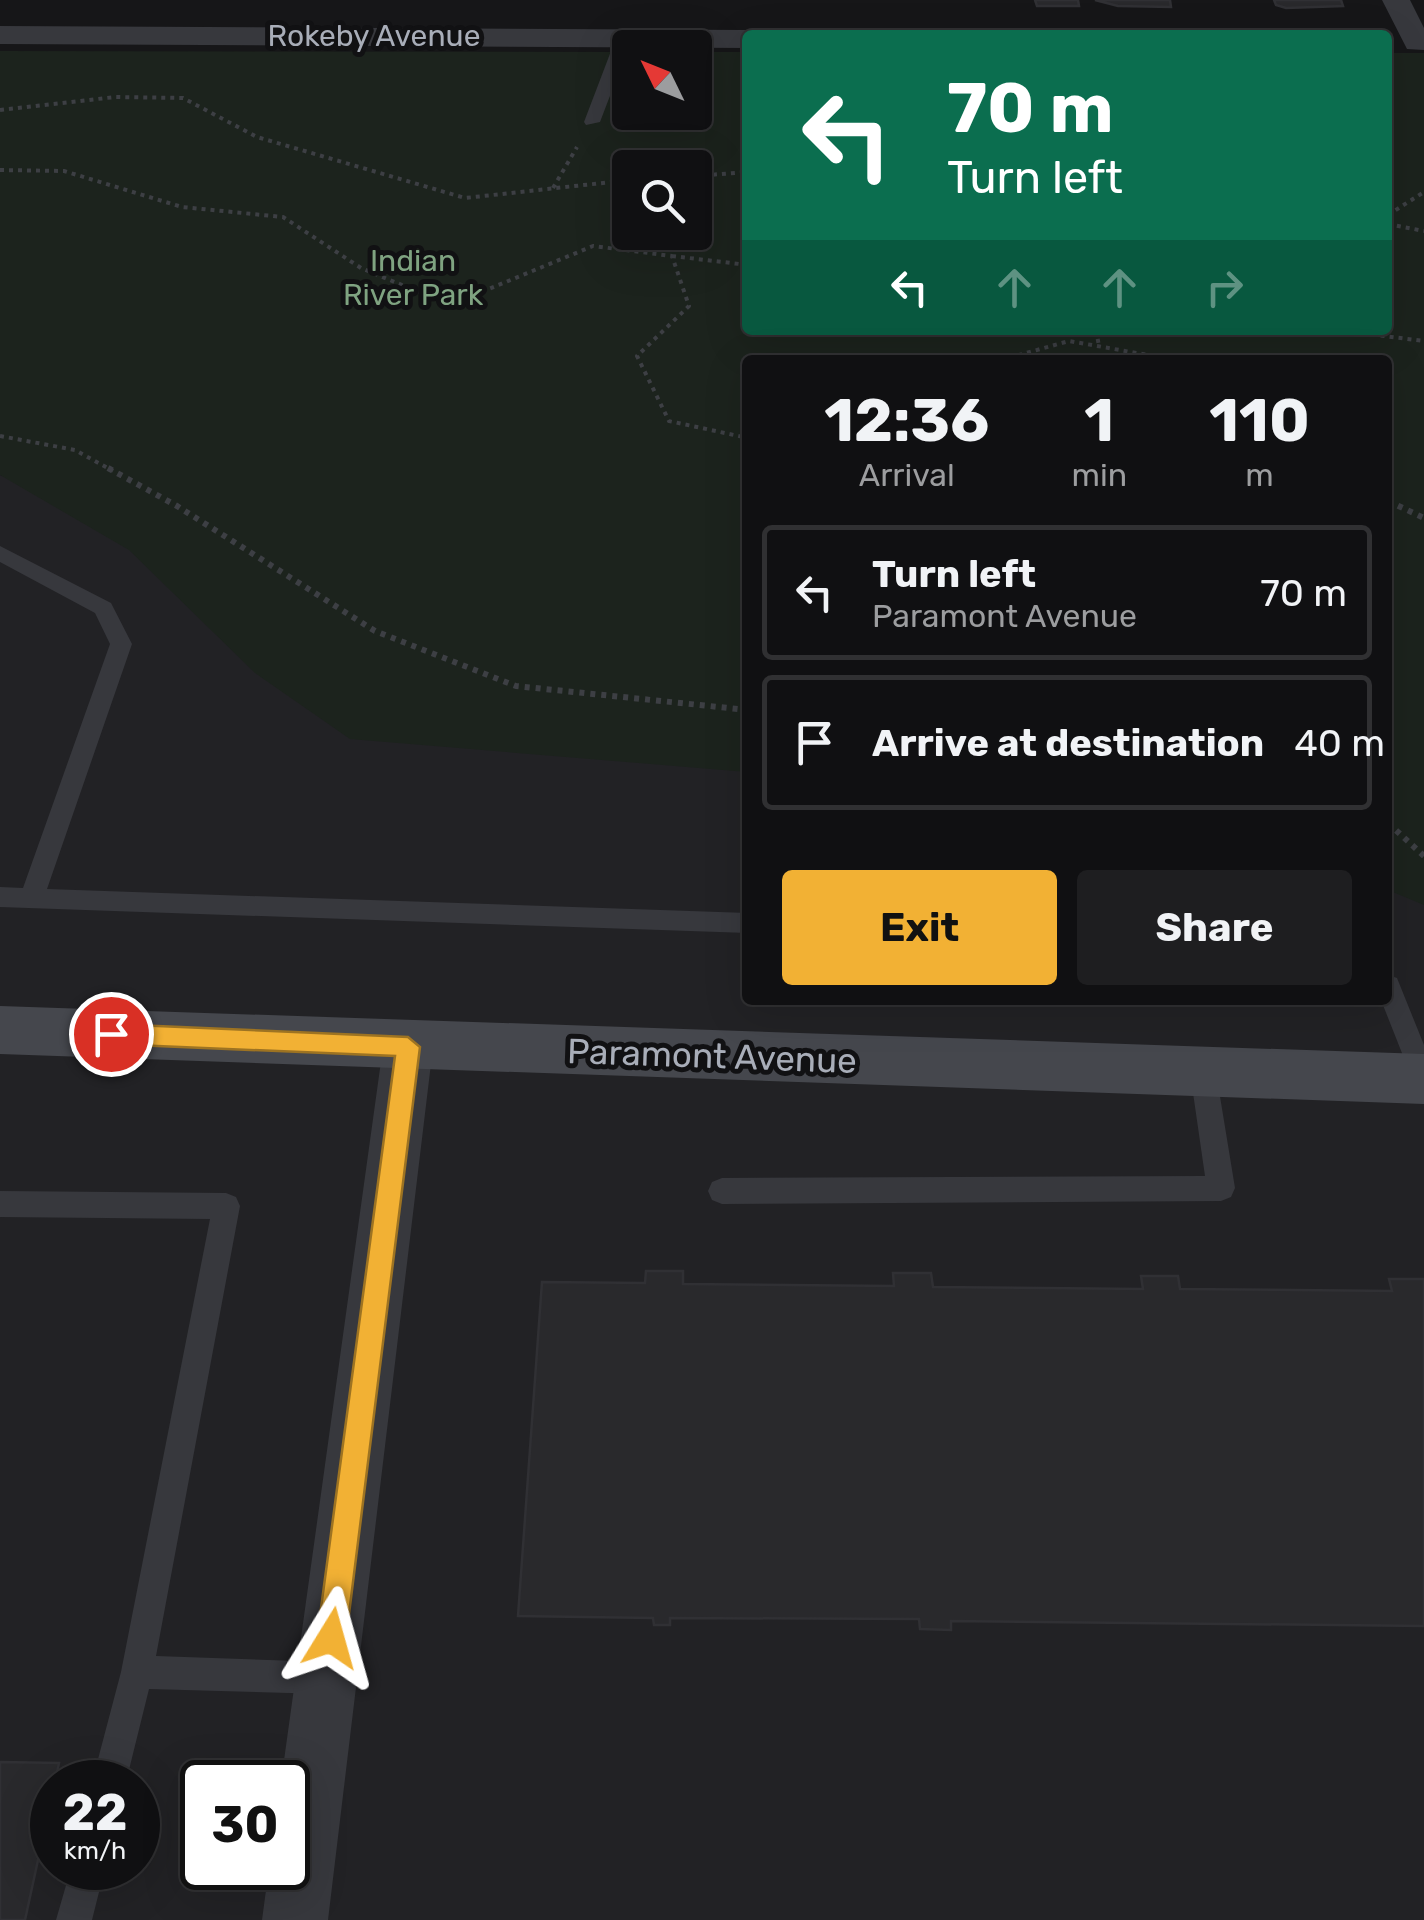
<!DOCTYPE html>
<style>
:root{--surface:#101012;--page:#1e1e20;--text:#f1f3f6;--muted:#9c9d9f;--line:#303032;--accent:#f2b134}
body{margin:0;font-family:Rubik,sans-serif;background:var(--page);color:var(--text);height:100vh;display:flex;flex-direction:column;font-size:38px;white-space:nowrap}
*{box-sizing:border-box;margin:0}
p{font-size:32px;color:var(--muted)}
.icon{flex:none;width:55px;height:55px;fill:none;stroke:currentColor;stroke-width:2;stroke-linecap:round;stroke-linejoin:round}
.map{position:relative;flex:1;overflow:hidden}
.drawer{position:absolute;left:742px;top:355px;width:650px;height:650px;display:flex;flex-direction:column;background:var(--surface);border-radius:10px;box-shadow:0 10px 40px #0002,0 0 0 2px var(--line)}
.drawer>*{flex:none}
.banner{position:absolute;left:742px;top:30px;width:650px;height:305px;border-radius:10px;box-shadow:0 10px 40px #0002,0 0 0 2px var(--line);background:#0b6e4f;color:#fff;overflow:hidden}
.needle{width:65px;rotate:313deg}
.controls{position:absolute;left:612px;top:30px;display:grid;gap:20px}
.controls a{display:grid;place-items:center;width:100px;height:100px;border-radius:10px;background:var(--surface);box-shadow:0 10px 40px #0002,0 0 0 2px var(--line);font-size:50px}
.speed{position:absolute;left:30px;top:1760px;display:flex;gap:20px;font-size:50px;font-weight:700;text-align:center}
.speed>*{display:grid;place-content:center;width:130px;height:130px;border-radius:50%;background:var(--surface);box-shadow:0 10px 40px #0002,0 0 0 2px var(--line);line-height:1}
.speed small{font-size:25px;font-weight:400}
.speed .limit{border:5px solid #111;border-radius:15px;background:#fff;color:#111}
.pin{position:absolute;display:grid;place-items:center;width:85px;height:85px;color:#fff;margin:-42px;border:5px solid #fff;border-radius:50%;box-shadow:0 2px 10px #0007}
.me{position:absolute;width:110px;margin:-55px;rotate:8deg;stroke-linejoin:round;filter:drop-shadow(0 0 8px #0008)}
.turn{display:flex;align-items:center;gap:35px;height:210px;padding:0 40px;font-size:45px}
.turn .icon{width:130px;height:130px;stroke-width:2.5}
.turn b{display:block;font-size:70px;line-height:85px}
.lanes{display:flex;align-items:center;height:95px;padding:0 40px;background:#0003;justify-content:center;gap:50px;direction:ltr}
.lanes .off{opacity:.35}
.eta{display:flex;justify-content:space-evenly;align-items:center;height:170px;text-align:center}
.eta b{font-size:60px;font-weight:700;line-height:70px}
.action{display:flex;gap:20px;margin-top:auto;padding:20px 40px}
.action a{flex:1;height:115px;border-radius:10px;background:var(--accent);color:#111;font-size:40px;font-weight:700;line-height:115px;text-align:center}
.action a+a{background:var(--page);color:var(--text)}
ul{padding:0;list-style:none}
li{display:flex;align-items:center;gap:30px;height:135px;margin:0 20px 15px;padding:0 20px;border:5px solid var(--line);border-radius:10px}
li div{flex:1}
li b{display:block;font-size:38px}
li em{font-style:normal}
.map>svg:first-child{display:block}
</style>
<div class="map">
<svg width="1424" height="1920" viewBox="0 0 1424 1920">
<rect width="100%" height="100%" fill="#161618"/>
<!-- built -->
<path fill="#222225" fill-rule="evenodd" d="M0,475l747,267 1,258h640v-152l36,12v1060h-1424zM52,1782h86v86h-86zM202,1782h86v86h-86z"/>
<!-- green -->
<path fill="#1c231d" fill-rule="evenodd" d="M0,51l630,1v60h65v-60h52l1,278h640v-277h36v852l-36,-15v-530h-640l-1,412 -397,-33 -95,-66 -126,-123 -129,-75zM630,168h65v64h-65z"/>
<!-- building -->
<path fill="#29292c" stroke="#303034" stroke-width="2.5" d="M1035,0h43l1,6h-42z
M1095,0h75l1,7 -53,-1z
M1274,0h67l2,6 -57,2 -10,-3z
M646,1271h37v13l211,2 -1,-13h38l2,14 210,2 -2,-13h37l2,13 212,2 -3,-12h35v347l-473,-5v9l-31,-1 -1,-10 -249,-1v7h-16l-1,-7 -135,-2 24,-334 103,1z
M0,1762l59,1 -34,157h-25z"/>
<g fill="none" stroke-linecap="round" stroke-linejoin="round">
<!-- path-far1 -->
<path stroke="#3d3f44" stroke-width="4" stroke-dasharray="4 5" stroke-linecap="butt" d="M0,110l115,-13 68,1 74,39 208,61 165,-18
M0,170l64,1 118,36 101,10 78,51 89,37 143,-59 79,10 17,50 -52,50 32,65 79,17
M695,176l53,-4
M553,188l24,-41
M1388,215l36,-23
M1388,224l36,7
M672,256l76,9
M1096,330l3,16
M1336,330l88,11
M1001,360l68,-19 79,14 4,5
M0,436l75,14 38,21"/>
<!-- path -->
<path stroke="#3d3f44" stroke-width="6" stroke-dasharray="5 6" stroke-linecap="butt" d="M108,468l69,38 198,125 141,55 232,24
M1388,501l36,17
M1388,823l36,33"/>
<!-- lane -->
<path fill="#37383d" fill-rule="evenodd" d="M624,33l8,5 -32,84 -14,3 -2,-3 32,-84z
M0,546l111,57 21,41 -85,245 701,24v20l-748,-26v-20l23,1 87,-244 -15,-31 -95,-51z
M1388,975l9,3 27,67v45l-9,-4 -34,-86h7z
M1203,1061l9,3 4,8 19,116 -4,9 -10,4 -499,3 -10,-4 -4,-9 4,-9 10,-4 483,-2 -15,-104 4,-8z
M0,1191l226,2 10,4 4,9 -84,450 170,6 11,5 5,11 -5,11 -11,5 -177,-5 -23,93h-34l29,-110 89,-453 -210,-2z
M71,1868h34l-13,52h-36z"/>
<!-- street -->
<path fill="#37383d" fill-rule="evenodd" d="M1382,0h28l14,28v22l-17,-1z
M0,26l748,4 12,5h-12v13l-748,-4z
M408,1026l17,6 8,15 -105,873h-66l7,-52h19v-86h-7l102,-735 8,-15z"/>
<!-- secondary -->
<path fill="#45474d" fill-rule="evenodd" d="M0,1006l1424,48v50l-1424,-50z"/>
</g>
<!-- route -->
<path fill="#f2b134" stroke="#9d7322" stroke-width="2.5" d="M111,1024l297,13 12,10 -74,591 -4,11 -11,4 -10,-4 -4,-11 78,-582 -284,-12 -11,-10z"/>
<g text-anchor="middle" stroke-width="10" stroke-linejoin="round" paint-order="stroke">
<!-- far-street labels -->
<g font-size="30" fill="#a8adb8" stroke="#111113">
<text x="374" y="46">Rokeby Avenue</text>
</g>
<!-- far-park labels -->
<g font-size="30" fill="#7fa381" stroke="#111113">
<text x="413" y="271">Indian<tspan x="413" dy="34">River Park</tspan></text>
</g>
<!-- street labels -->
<g font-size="35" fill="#a8adb8" stroke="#111113">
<text transform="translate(712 1056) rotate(2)" y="12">Paramont Avenue</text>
</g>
</g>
</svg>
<div class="controls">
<a><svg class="needle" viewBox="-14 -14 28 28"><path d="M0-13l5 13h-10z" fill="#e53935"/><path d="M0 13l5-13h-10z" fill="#9c9d9f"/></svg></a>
<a><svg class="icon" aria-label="search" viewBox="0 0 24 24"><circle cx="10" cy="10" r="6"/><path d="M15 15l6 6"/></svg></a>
</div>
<div class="speed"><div>22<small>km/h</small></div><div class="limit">30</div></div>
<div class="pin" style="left:111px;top:1034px;background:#d93025"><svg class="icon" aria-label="arrive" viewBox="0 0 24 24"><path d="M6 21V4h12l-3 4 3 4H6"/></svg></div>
<svg class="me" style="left:331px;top:1638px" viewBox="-20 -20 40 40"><path d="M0-17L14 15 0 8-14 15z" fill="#f2b134" stroke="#fff" stroke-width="4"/></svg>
<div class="banner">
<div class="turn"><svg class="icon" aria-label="left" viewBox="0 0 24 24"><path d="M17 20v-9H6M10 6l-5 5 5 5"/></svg><div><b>70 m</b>Turn left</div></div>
<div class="lanes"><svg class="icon" aria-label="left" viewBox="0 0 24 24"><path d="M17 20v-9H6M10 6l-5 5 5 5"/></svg><svg class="icon off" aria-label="ahead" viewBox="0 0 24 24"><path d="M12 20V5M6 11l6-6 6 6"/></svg><svg class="icon off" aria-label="ahead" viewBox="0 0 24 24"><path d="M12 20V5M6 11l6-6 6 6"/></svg><svg class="icon off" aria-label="right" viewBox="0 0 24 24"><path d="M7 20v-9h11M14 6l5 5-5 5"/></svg></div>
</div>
<section class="drawer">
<div class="eta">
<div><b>12:36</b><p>Arrival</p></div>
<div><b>1</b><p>min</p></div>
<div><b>110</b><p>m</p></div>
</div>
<ul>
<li><svg class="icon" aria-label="left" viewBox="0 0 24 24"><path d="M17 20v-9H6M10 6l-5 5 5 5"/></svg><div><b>Turn left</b><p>Paramont Avenue</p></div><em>70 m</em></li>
<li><svg class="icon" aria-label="arrive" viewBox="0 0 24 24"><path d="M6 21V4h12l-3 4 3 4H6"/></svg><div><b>Arrive at destination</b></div><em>40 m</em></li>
</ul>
<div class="action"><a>Exit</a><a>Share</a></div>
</section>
</div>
